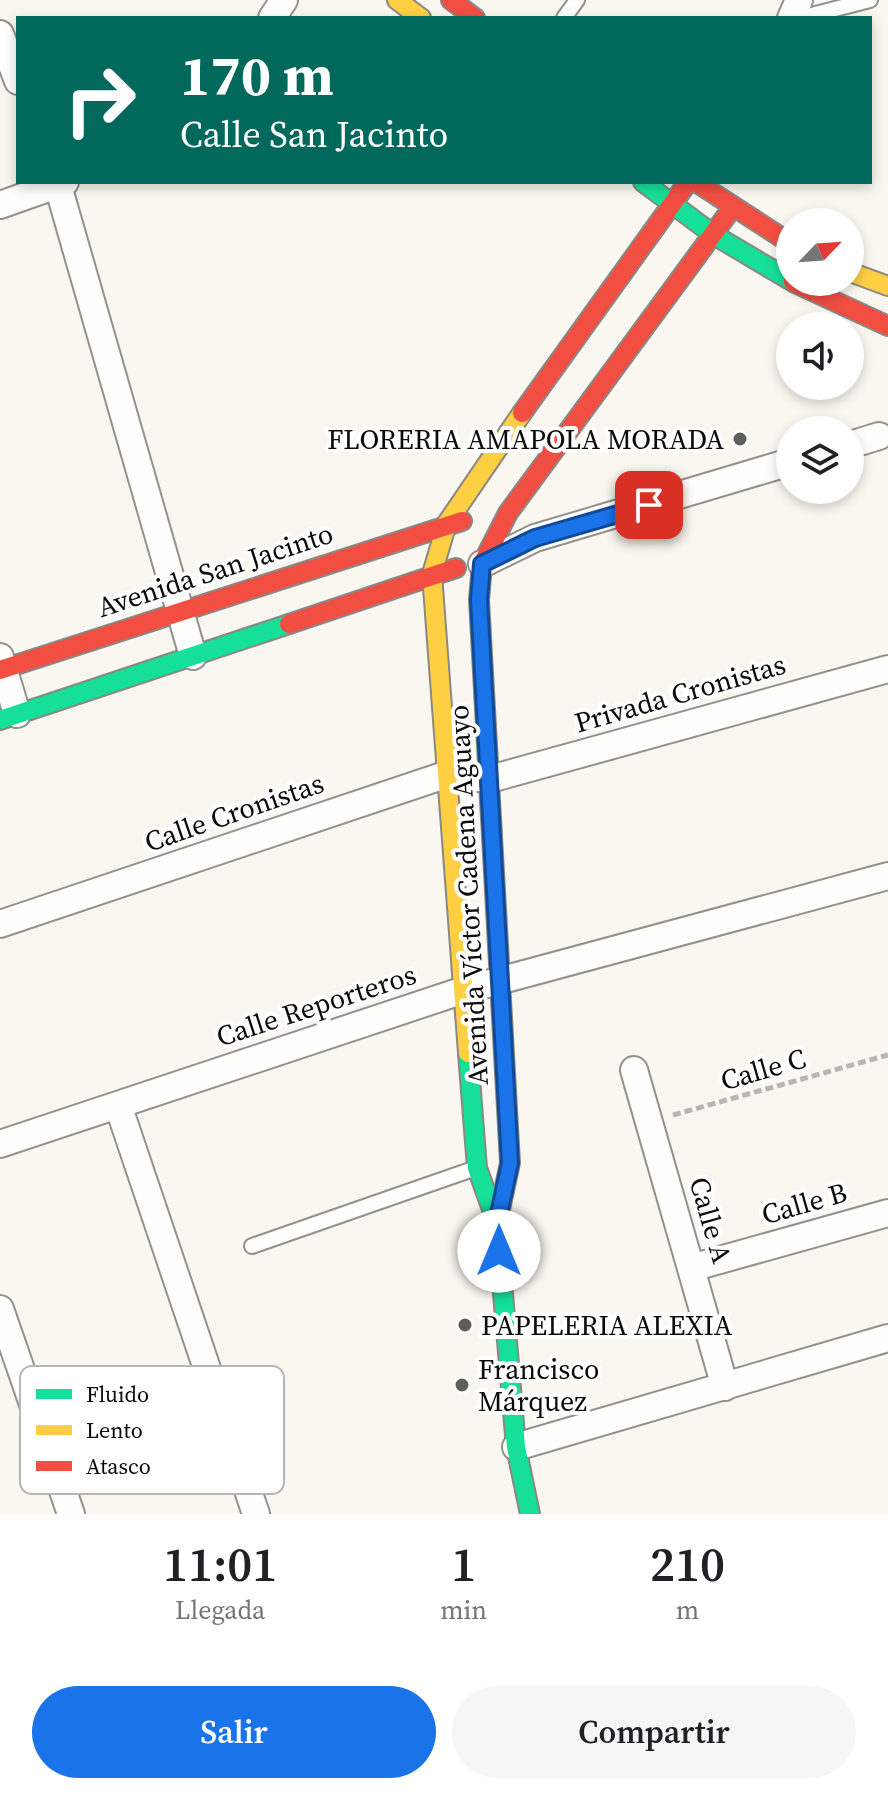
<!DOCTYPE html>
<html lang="es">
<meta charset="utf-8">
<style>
:root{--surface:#fff;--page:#f6f6f6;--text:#202124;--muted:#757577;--accent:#1a73e8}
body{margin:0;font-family:"Source Serif 4",serif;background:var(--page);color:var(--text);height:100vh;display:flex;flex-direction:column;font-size:30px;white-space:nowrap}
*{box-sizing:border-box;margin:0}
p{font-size:26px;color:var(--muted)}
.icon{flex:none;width:44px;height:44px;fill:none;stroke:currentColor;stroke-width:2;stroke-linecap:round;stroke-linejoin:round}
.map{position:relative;height:1514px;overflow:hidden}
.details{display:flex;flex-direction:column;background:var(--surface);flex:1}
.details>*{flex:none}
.banner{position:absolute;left:16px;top:16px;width:856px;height:168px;border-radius:0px;box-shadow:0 4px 12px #0003;background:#00695c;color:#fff;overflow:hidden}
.needle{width:52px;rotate:65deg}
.tools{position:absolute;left:776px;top:208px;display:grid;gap:16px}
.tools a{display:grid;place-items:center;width:88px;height:88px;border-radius:50%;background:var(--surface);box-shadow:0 4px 12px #0003;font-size:40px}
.pin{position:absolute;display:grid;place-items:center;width:68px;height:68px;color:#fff;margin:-34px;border-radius:16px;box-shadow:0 4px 12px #0006}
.me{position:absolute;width:88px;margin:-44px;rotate:0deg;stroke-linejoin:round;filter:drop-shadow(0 0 6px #0008)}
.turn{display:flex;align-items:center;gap:28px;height:168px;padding:0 32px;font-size:36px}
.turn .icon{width:104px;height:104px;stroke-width:2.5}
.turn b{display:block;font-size:56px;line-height:68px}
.eta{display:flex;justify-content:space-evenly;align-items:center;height:136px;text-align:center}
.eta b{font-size:48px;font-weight:600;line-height:56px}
.button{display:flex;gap:16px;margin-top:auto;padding:16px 32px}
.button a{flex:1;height:92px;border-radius:48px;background:var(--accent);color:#fff;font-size:32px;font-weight:600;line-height:92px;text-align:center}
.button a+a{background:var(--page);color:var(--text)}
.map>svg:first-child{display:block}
</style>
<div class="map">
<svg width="888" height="1514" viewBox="0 0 888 1514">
<rect width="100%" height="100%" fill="#f9f7ef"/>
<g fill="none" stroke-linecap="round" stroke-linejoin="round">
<!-- lane casing -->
<g stroke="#92918e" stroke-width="18">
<path id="lane" d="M564,18l13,-18
M800,18l70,-18
M252,1246l224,-78"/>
</g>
<!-- street casing -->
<g stroke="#92918e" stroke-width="30">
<path id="street" d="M272,18l12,-18
M791,18l8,-18
M0,34l18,47
M57,182l136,474
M0,205l65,-23
M850,445l29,-9
M482,564l53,-26 255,-76
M0,657l17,57
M0,924l445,-149 45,4 398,-110
M634,1070l91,317
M118,1105l138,409
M0,1144l461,-153 427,-115
M691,1268l197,-55
M0,1309l71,205
M516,1447l372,-109"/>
</g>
<!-- fast casing -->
<g stroke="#898884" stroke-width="22">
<path id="fast" d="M643,182l71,53 76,45
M0,720l289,-96
M468,1053l9,115 20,55 19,224 14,67"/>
</g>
<!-- slow casing -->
<g stroke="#898884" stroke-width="22">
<path id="slow" d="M397,0l24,18
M850,272l38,14
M486,727l24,436 -13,60
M468,1053l-36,-479 15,-51 75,-110"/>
</g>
<!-- jam casing -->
<g stroke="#898884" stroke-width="22">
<path id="jam" d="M451,0l24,18
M696,182l94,61
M793,282l95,44
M522,413l166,-231
M289,624l167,-56
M0,670l462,-149
M486,727l-7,-127 3,-36 26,-51 222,-302"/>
</g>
<!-- path -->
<path stroke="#b7b6b5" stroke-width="5" stroke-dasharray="8 4" stroke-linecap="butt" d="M673,1115l215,-60"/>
<!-- lane -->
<use href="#lane" stroke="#fefefd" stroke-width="14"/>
<!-- street -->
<use href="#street" stroke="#fefefd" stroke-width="26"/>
<!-- fast -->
<use href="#fast" stroke="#16e098" stroke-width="18"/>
<!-- slow -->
<use href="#slow" stroke="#ffcf43" stroke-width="18"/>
<!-- jam -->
<use href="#jam" stroke="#f24e42" stroke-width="18"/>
</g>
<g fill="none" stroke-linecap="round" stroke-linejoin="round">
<!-- route casing -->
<g stroke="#114b97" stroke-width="20">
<path id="route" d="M499,1251l-2,-28 13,-60 -31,-563 3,-36 53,-26 114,-33"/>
</g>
<!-- route -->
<use href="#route" stroke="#1a73e8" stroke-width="14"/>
</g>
<!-- markers -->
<g fill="#5e5e5b" stroke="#fff" stroke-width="3">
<circle cx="740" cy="439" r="8"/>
<circle cx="465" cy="1325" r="8"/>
<circle cx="462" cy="1385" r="8"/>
</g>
<g text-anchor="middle" stroke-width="8" stroke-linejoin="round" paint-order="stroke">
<!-- poi labels -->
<g font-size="28" fill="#0b0b0b" stroke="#fff" text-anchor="start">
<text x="724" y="449" text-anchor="end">FLORERIA AMAPOLA MORADA</text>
<text x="481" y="1335">PAPELERIA ALEXIA</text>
<text x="478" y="1379">Francisco<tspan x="478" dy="32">Márquez</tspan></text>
</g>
<!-- street labels -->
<g font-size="28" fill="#0b0b0b" stroke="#fff">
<text transform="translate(215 570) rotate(-18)" y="10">Avenida San Jacinto</text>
<text transform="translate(680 693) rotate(-16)" y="10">Privada Cronistas</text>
<text transform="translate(234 812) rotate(-19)" y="10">Calle Cronistas</text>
<text transform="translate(468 895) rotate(-93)" y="10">Avenida Víctor Cadena Aguayo</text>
<text transform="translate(316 1005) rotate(-18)" y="10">Calle Reporteros</text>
<text transform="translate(763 1069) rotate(-16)" y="10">Calle C</text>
<text transform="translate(804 1203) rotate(-16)" y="10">Calle B</text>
<text transform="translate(711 1220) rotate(74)" y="10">Calle A</text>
</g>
</g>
<!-- legend -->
<rect x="20" y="1366" width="264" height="128" rx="12" fill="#fff" stroke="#b6b6b6" stroke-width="2"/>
<rect x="36" y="1389" width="36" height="10" fill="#16e098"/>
<rect x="36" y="1425" width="36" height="10" fill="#ffcf43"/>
<rect x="36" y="1461" width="36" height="10" fill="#f24e42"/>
<g font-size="22" fill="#0b0b0b">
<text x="86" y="1402">Fluido</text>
<text x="86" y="1438">Lento</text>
<text x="86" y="1474">Atasco</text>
</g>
</svg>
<div class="tools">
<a><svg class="needle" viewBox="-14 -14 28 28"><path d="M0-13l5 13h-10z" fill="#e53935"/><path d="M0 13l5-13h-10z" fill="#757577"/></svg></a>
<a><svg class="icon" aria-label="sound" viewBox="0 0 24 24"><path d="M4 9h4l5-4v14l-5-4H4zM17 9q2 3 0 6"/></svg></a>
<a><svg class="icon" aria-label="layers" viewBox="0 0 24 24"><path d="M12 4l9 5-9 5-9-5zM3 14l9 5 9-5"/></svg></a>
</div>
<div class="pin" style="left:649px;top:505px;background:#d93025"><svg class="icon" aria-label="arrive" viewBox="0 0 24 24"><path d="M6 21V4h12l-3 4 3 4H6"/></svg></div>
<svg class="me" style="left:499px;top:1251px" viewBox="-20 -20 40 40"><circle r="19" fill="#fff"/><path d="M0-13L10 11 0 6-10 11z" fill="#1a73e8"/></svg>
<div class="banner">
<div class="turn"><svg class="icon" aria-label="right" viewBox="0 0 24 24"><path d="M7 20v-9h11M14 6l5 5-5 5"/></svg><div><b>170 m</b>Calle San Jacinto</div></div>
</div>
</div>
<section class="details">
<div class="eta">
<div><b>11:01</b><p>Llegada</p></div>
<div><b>1</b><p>min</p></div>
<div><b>210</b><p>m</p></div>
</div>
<div class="button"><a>Salir</a><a>Compartir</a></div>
</section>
